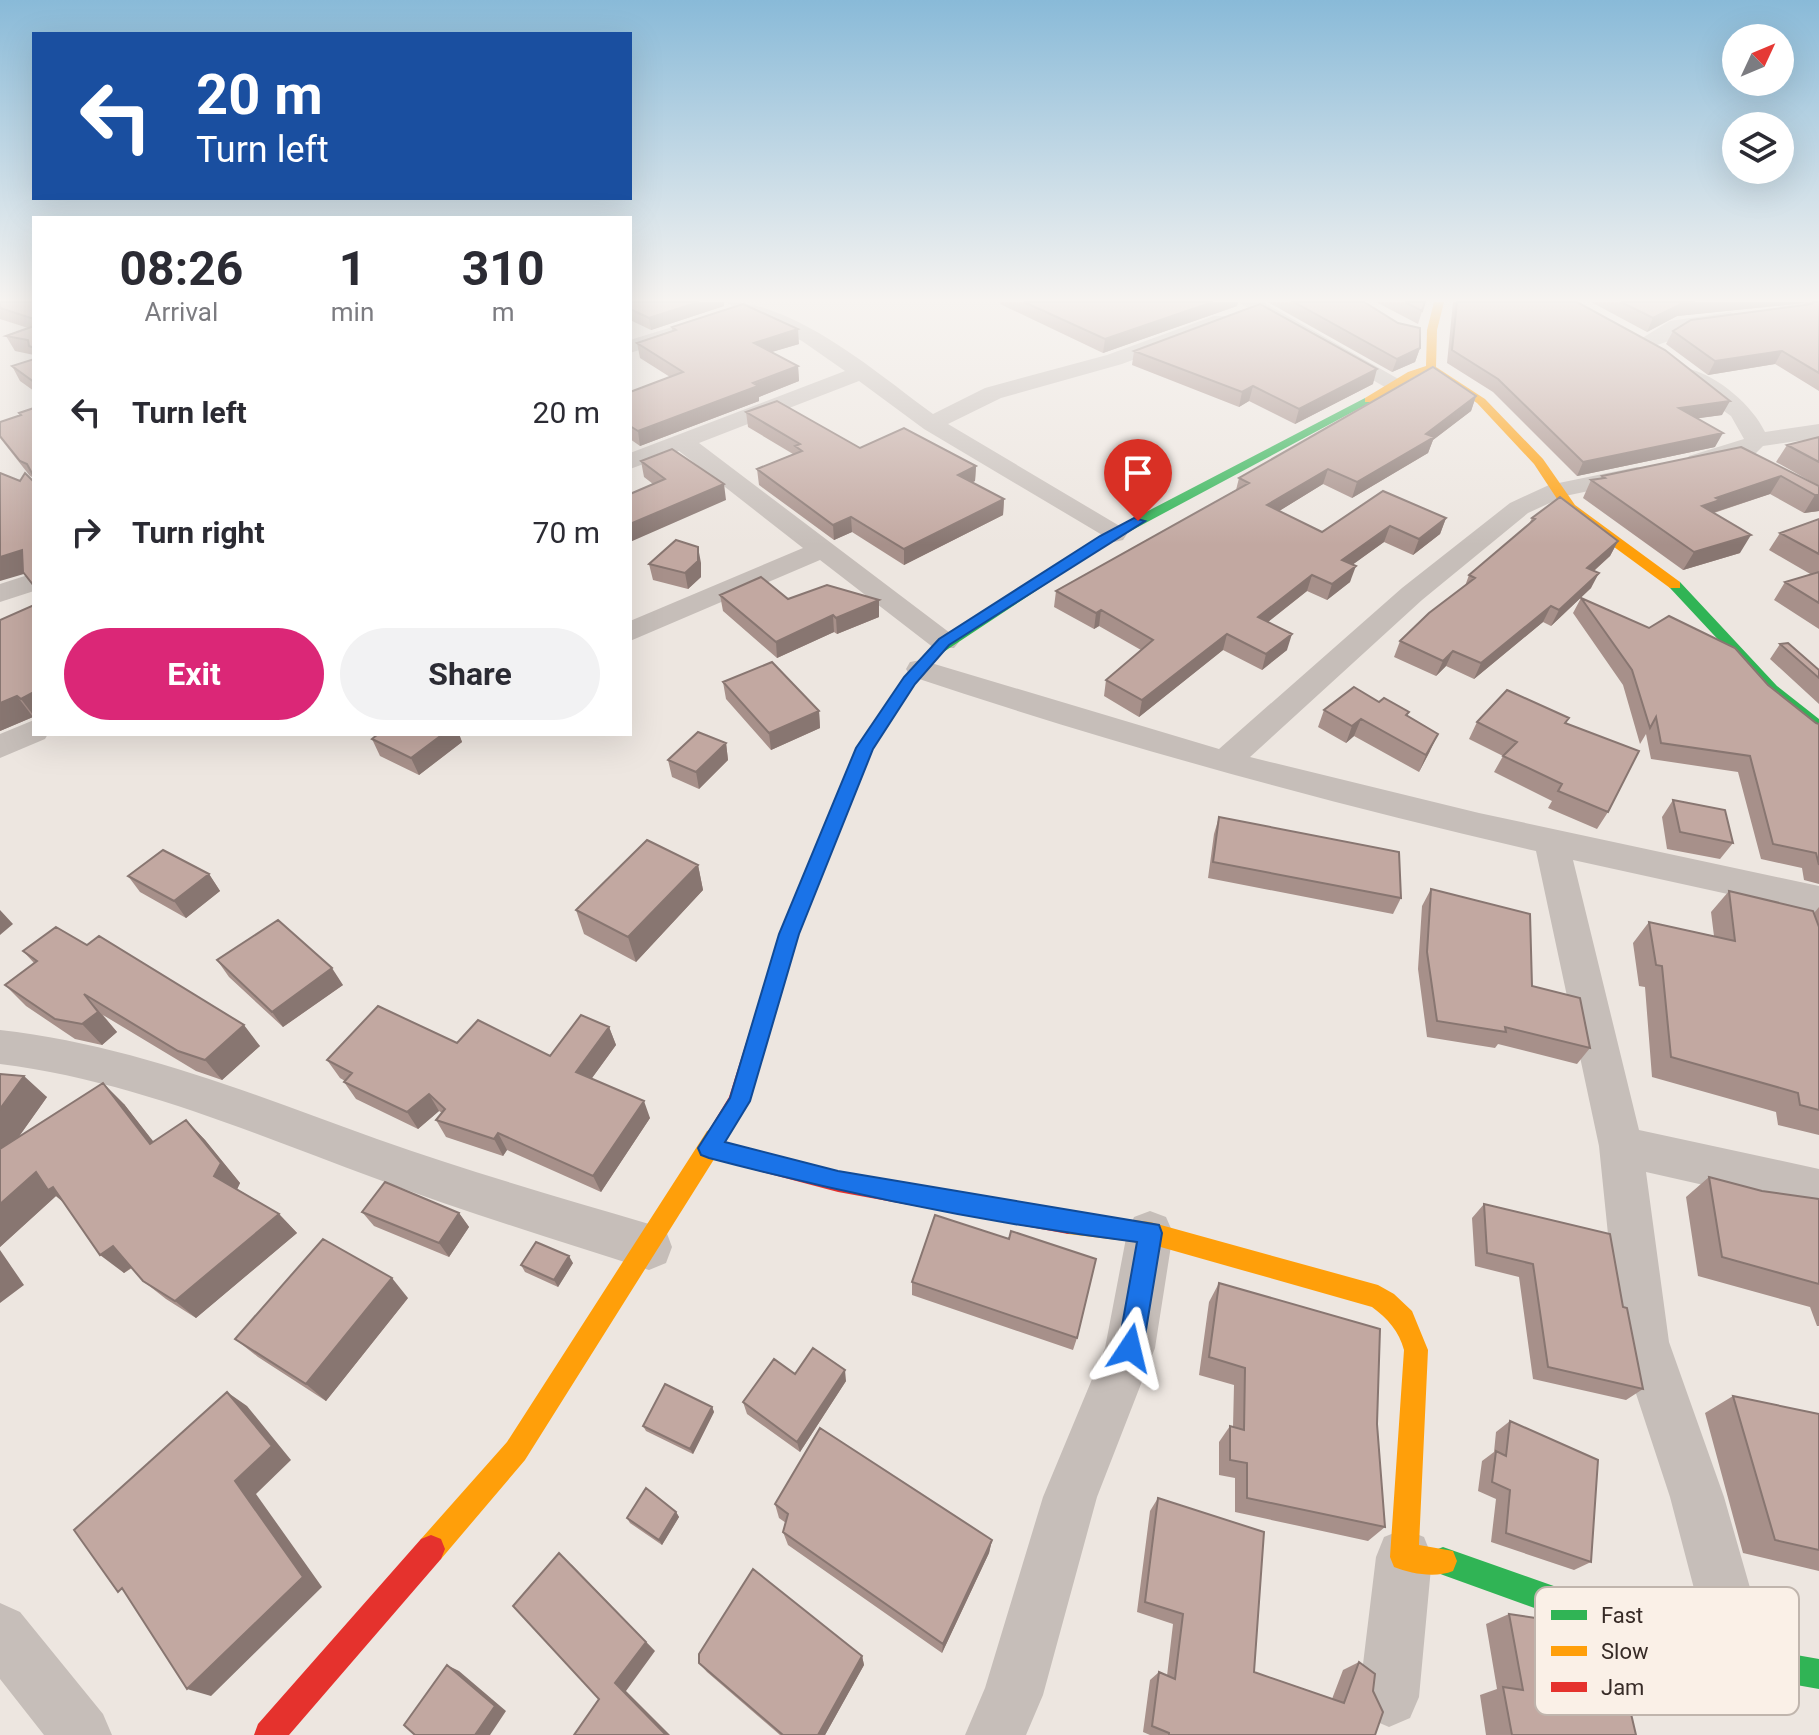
<!DOCTYPE html>
<style>
:root{--surface:#fff;--page:#f2f2f3;--text:#2b2b33;--muted:#7c7c81;--accent:#db2777}
body{margin:0;font-family:Roboto,sans-serif;background:var(--page);color:var(--text);height:100vh;display:flex;flex-direction:column;font-size:30px;white-space:nowrap}
*{box-sizing:border-box;margin:0}
p{font-size:26px;color:var(--muted)}
.icon{flex:none;width:44px;height:44px;fill:none;stroke:currentColor;stroke-width:2;stroke-linecap:round;stroke-linejoin:round}
.map{position:relative;flex:1;overflow:hidden}
.panel{position:absolute;left:32px;top:216px;width:600px;height:520px;display:flex;flex-direction:column;background:var(--surface);border-radius:0px;box-shadow:0 8px 32px #0002}
.panel>*{flex:none}
.hud{position:absolute;left:32px;top:32px;width:600px;height:168px;border-radius:0px;box-shadow:0 8px 32px #0002;background:#1a4fa0;color:#fff;overflow:hidden}
.needle{width:52px;rotate:46deg}
.controls{position:absolute;left:1722px;top:24px;display:grid;gap:16px}
.controls a{display:grid;place-items:center;width:72px;height:72px;border-radius:50%;background:var(--surface);box-shadow:0 8px 32px #0002;font-size:40px}
.pin{position:absolute;display:grid;place-items:center;width:68px;height:68px;color:#fff;margin:-82px -34px;border-radius:50% 50% 50% 0;rotate:-45deg;box-shadow:0 0 8px #0007}
.pin .icon{rotate:45deg}
.me{position:absolute;width:88px;margin:-44px;rotate:10deg;stroke-linejoin:round;filter:drop-shadow(0 0 6px #0008)}
.turn{display:flex;align-items:center;gap:28px;height:168px;padding:0 32px;font-size:36px}
.turn .icon{width:104px;height:104px;stroke-width:2.5}
.turn b{display:block;font-size:56px;line-height:68px}
.eta{display:flex;justify-content:space-evenly;align-items:center;height:136px;text-align:center}
.eta b{font-size:48px;font-weight:700;line-height:56px}
.action{display:flex;gap:16px;margin-top:auto;padding:16px 32px}
.action a{flex:1;height:92px;border-radius:48px;background:var(--accent);color:#fff;font-size:32px;font-weight:700;line-height:92px;text-align:center}
.action a+a{background:var(--page);color:var(--text)}
ul{padding:0;list-style:none}
li{display:flex;align-items:center;gap:24px;height:120px;padding:0 32px}
li div{flex:1}
li b{display:block;font-size:30px}
li em{font-style:normal}
.map>svg:first-child{display:block}
</style>
<div class="map">
<svg width="1819" height="1735" viewBox="0 0 1819 1735">
<rect width="100%" height="100%" fill="#ede6e0"/>
<g fill="none" stroke-linecap="round" stroke-linejoin="round">
<!-- street -->
<path fill="#c6beb9" fill-rule="evenodd" d="M725,302c70,-1 153,72 208,112l52,-26 122,-33 107,-39h14l3,4 -3,4 -106,40 -121,34 -53,26 175,104 4,6 -4,6 -9,2 -190,-113 -65,-48 -160,62 255,193 5,6 -5,6h-20l-114,-88 -190,81v-20l173,-73 -124,-97 -49,18v-16l215,-82 -43,-30z
M1238,302h25l146,83 -11,7 -8,-2z
M1773,302h23l23,16v15z
M1730,312l10,6 -3,4 -54,8 -14,11 -24,8 -11,-6 36,-22z
M685,323l10,6 -3,4 -62,20v-13z
M1690,369c29,8 62,36 75,63l54,-8v14l-56,8 -7,7 -58,15 -9,-2 -3,-5 3,-5 55,-17 -13,-23 -49,-35 -3,-5 3,-5z
M1637,467l9,2 3,5 -3,5 -81,17 -37,17 -106,87 -172,157 229,56 340,73v28l-246,-54 66,270 180,39v42l-173,-39 23,170 55,155 47,164 -8,21 -21,8 -21,-8 -8,-21 -43,-164 -51,-155 -20,-196 -63,-295c-212,-49 -420,-106 -626,-175l-4,-7 4,-7 11,-2 298,89 183,-161 108,-85 39,-18z
M34,573v18l-34,11v-18z
M34,720v14h14l-3,5 -45,19v-24z
M0,1030c133,15 252,64 377,109 90,32 181,58 272,85l17,7 6,16 -6,16 -17,7c-91,-30 -182,-57 -272,-91 -125,-46 -243,-98 -377,-115z
M1150,1211l16,6 7,16 -18,115 -58,149 -54,198 -17,40h-61l20,-47 58,-191 62,-149 22,-115 7,-16z
M1404,1529l20,8 8,20 -13,140 -9,21 -21,9 -21,-9 -9,-21 17,-140 8,-20z
M0,1603l20,9 83,102 9,21h-68l-44,-56z"/>
<!-- fast -->
<path fill="#30b455" fill-rule="evenodd" d="M1365,398l10,2 -265,142 -168,111h-10l-2,-3 170,-114z
M1675,581l5,1 97,104 42,33v13l-52,-40 -97,-104 -2,-3z
M1443,1547l258,91 118,21v30l-118,-21 -258,-93 -10,-4 -4,-10 4,-10z"/>
<!-- slow -->
<path fill="#ff9f0a" fill-rule="evenodd" d="M1434,302h10l-7,28 -1,37 49,32 58,60 32,46 105,77v6h-10l-105,-77 -31,-47 -57,-61 -47,-31 -14,4 -43,26h-8v-4l43,-26 18,-6 1,-36z
M715,1128l8,3 3,7 -3,7 -198,315 -84,99 -10,4 -10,-4 -4,-10 4,-10 86,-97 200,-311z
M1068,1212l82,10 228,63 16,9 18,17 16,39 -9,195 34,6 4,10 -4,10c-17,7 -42,3 -59,-4l-4,-10 14,-207c-5,-19 -16,-31 -32,-43l-222,-63 -82,-10 -8,-3 -4,-8 4,-8z"/>
<!-- jam -->
<path fill="#e5322d" fill-rule="evenodd" d="M937,645l7,5 -29,33 -42,66 -75,185 -48,167 -25,41 113,30 230,40 8,3 4,8 -4,8 -8,3 -230,-42 -129,-34 -8,-3 -3,-7 31,-51 51,-163 77,-186 48,-71 27,-30z
M431,1535l10,4 4,10 -4,10 -152,176h-35l4,-11 163,-185z"/>
</g>
<!-- wall -->
<path fill="#a7908a" d="M0,302h34v53l-19,-4 -9,-15 22,-8 -28,-9z
M630,302h94v4l-73,24 -21,-10z
M1000,302h238l-1,4 -134,47 -103,-49z
M1268,302h96l56,46 -5,14 -23,10z
M1376,302h49l-7,22z
M1453,302h124l145,113 -24,3 17,29 -138,29 -84,-84 -46,-29z
M1591,302h228v89l-44,-27 -67,11 -42,-31 7,-13 132,-26 -1,-2 -127,13 -30,16z
M672,327l127,17 -28,8 27,14 1,15 -40,16v4l-119,45 -10,-7v-47l40,-15 -30,-19 -3,-15 35,-12z
M1134,351l239,33 -78,40 -46,-23 -10,6 -107,-42z
M34,359v32l-14,-10 -8,-15z
M1476,396l-5,15 -38,29 -5,13 -76,45 -29,-14 -44,27 43,21 124,-14 -6,16 -27,21 -29,-13 -31,22 -3,18 -23,18 -20,-9 -39,31 19,28 -25,20 -39,-20 -84,67 -35,-21 2,-16 35,-30 -42,-24 -5,3 -40,-22 2,-16 180,-101 3,-12z
M34,408v70l-4,-2 -30,-38v-16l20,-6z
M746,412l114,36 116,18 -1,15 -3,1 32,17 -1,16 -99,50 -52,-33 -18,8 -75,-55 -2,-16 36,-15 -45,-27z
M1819,437v49l-43,-24 11,-17z
M1741,447l78,39v25l-15,2 -34,-19 -56,19 26,40 -57,17 -100,-72 8,-18 9,-1 2,-3z
M641,461l85,39 -73,-16 -9,-7z
M1532,518l86,23 -8,15 -16,15 -3,17 -40,38 -8,-4 -69,57 -28,-13 -10,10 -42,-19 6,-16 65,-55 4,-11 60,-51z
M1819,519v110l-45,-29 11,-18 27,-7 -43,-25 11,-17z
M701,563v14l-13,12 -35,-9 -4,-16z
M720,595l68,4 91,1v17l-42,17 -3,-2 -57,26 -54,-47z
M1581,598l187,87 48,38 3,1v160l-15,-4 -2,-12 -41,-9 -23,-87 -87,-13 -5,-25 -6,10 -17,-59 -50,-72z
M34,605v113l-1,-1 -33,14z
M1780,644l39,26v34l-49,-45z
M723,682l96,29 1,17 -49,22 -45,-51z
M1379,702l30,10 -2,4 23,35 -11,21 -65,-36 -8,7 -28,-16 6,-17z
M1569,718l-3,5 42,89 -11,17 -49,-21 4,-7 -58,-29 9,-16 -34,-17 8,-17z
M378,734h81l3,8 -43,33 -39,-19 -8,-17z
M726,743l2,17 -29,29 -27,-12 -4,-17z
M1673,800l60,43 -13,16 -53,-10 -5,-32z
M1219,817l182,81 -8,16 -185,-36 6,-44z
M698,865l5,25 -67,72 -52,-28 -8,-24z
M209,874l11,17 -34,27 -46,-26 -12,-16z
M1431,889l101,97 58,62 -13,16 -79,-20 -3,4 -68,-11 -9,-68 4,-63z
M1729,891l85,22 5,-6v228l-41,-10 -2,-13 -124,-35 -7,-90 -6,-1 -6,-43 16,-21 65,14 -3,-24z
M87,945l173,101 -38,34 -26,-9 -93,-56 14,17 -15,13 -27,-6 -49,-33 -21,-21 29,-22 -11,-12z
M217,960l126,25 -60,42 -54,-50z
M609,1027l7,18 -24,33 58,40 -49,74 -94,-42 -4,6 -57,-19 -10,-17 6,-7 -3,-2 -21,18 -62,-30 -12,-17 1,-1 -5,-3 -13,-18 130,-17 93,13z
M0,1074l47,23 -29,41 106,-34 29,38 33,-22 19,20 35,43 -3,6 42,25 18,19 -101,85 -30,-19 -23,-18 -11,-13 -8,5 -59,-69 -9,-8 -56,51z
M1709,1177l53,14 57,8v127h-2l-7,-19 -112,-31 -12,-79z
M1484,1204l139,103 20,82 -17,11 -93,-21 -14,-102 -44,-11 -3,-48z
M362,1212l97,1 10,14 -20,30 -75,-31z
M573,1263l-15,24 -33,-15 -4,-7z
M912,1282l165,56 -4,12 -161,-55z
M1219,1283l158,141 8,103 -17,14 -133,-29v-34l-16,-3v-33l11,-16 3,1 1,-42 -35,-10 10,-73z
M408,1298l-82,103 -68,-44 -23,-18z
M795,1374l51,7 -46,71 -53,-38 -4,-12z
M1733,1396l86,18v157l-76,-18 -38,-140z
M712,1407l2,5 -21,42 -47,-23 -3,-5z
M1510,1421l81,141 -17,8 -83,-28 5,-43 -18,-8 4,-30 12,-9 2,-20z
M1158,1498l96,174 78,27 11,-29 16,-8 14,29 2,44h-225l-7,-3 7,-52 9,-8 8,4 6,-52 -36,-12 13,-101z
M775,1504l217,36 -3,13 -47,100 -154,-108 -5,-13 3,-9 -7,-5z
M676,1512l3,5 -17,28 -32,-22 -3,-5z
M1509,1614l127,121h-150l-6,-40 17,-6 -11,-65z
M862,1656l2,9 -39,70h-45l-73,-63 -8,-9z"/>
<!-- shaded-wall -->
<path fill="#887671" d="M699,302h25v4l-73,24 -2,-12z
M1213,302h25l-1,4 -134,47 2,-14z
M1695,302h109v1l-127,13 -30,16 6,-14 30,-15z
M798,329l1,15 -44,13 -1,-14z
M1420,348l-5,14 -23,10 5,-13z
M1782,351l-7,13 -67,11 7,-14z
M798,366l1,15 -40,16v4l-119,45 -2,-15z
M1377,369l-4,15 -78,40 4,-15z
M1253,386l-4,15 -10,6 3,-15z
M1476,396l-5,15 -38,29 -5,13 -76,45 5,-16 69,-48z
M1730,401l-8,14 -50,7 7,-14z
M1723,433l-8,14 -138,29 6,-14z
M976,466l-1,15 -18,9 1,-15z
M1328,469l-5,15 -60,37 4,-16z
M1781,476l-11,18 -58,19 -10,-7 14,-8z
M724,484l2,16 -96,42v-18z
M1815,495h4v16l-15,2z
M1004,499l-1,16 -99,50v-16z
M851,517l1,15 -18,8 -1,-15z
M1446,518l-6,16 -27,21 6,-16z
M1390,526l-6,16 -47,34 5,-16z
M1751,535l-11,18 -57,17 11,-18z
M1618,541l-8,15 -31,28 8,-16z
M698,547l3,16v14l-13,12 -3,-16z
M22,550l12,21 -34,10v-24z
M1356,566l-6,16 -23,18 5,-16z
M1599,573l-8,15 -40,38 8,-16z
M1312,575l-5,16 -53,42 4,-16z
M879,600v17l-42,17 -1,-16z
M1551,606l-8,16 -69,57 7,-16z
M1101,610l-2,16 -5,3 2,-16z
M833,615l1,17 -57,26 -1,-16z
M1227,634l-4,16 -84,67 3,-17z
M1292,634l-5,16 -25,20 4,-16z
M1453,651l-7,15 -10,10 7,-15z
M34,692v24l-13,-17z
M17,696l16,21 -33,14v-28z
M819,711l1,17 -49,22 -2,-17z
M1361,719l-7,17 -8,7 6,-17z
M443,734h16l3,8 -43,33 -8,-17z
M1438,734l-8,17 -11,21 7,-17z
M726,743l2,17 -29,29 -3,-17z
M698,865l5,25 -67,72 -8,-25z
M209,874l11,17 -34,27 -12,-17z
M0,910l13,14 -13,11z
M332,968l11,17 -60,42 -11,-15z
M84,994l33,38 -15,13 -20,-21z
M244,1025l16,21 -38,34 -17,-20z
M609,1027l7,18 -32,44 -8,-17z
M24,1076l23,21 -47,66v-54z
M103,1083l21,21 47,60 -21,-20z
M429,1094l10,17 -21,18 -11,-17z
M644,1101l6,17 -49,74 -8,-16z
M186,1120l19,20 35,43 -6,13 -20,-20z
M498,1133l9,17 -4,6 -9,-17z
M36,1172l41,34 -5,3 -16,-13 -56,51v-43z
M459,1213l10,14 -20,30 -10,-14z
M279,1214l18,19 -101,85 -21,-17z
M113,1246l23,18 -12,9 -24,-18z
M0,1250l24,35 -24,18z
M569,1256l4,7 -15,24 -4,-7z
M392,1278l16,20 -82,103 -20,-17z
M845,1370l1,11 -46,71 -3,-10z
M227,1392l20,14 44,54 -35,34 66,93 -111,109 -24,-7 48,-208z
M712,1407l2,5 -21,42 -3,-5z
M676,1512l3,5 -17,28 -3,-5z
M992,1540l-3,13 -47,100 1,-9z
M571,1564l84,87 -29,40 44,44h-4l-51,-52z
M862,1656l2,9 -39,70h-7z
M447,1665l12,6 47,40 -16,24h-15z"/>
<!-- building -->
<path fill="#c2a8a1" stroke="#887671" stroke-width="2" d="M0,302h34v17l-34,-11z
M630,302h69l-50,16 -19,-9z
M1024,302h189l-108,37z
M1294,302h70l34,21 22,5v20l-23,11z
M1405,302h20l-3,9z
M1457,302h120l88,48 65,51 -51,7 44,25 -140,29 -85,-83 -46,-29z
M1621,302h74l-12,1 -30,15z
M1813,302h6v71l-37,-22 -67,10 -42,-30 18,-11 121,-16z
M743,304l55,25 -44,14 44,23 -45,17 5,3 -120,45 -8,-5v-34l53,-20 -46,-29 39,-13 -4,-3z
M1260,304l117,65 -78,40 -46,-23 -11,6 -108,-41z
M34,326v22l-5,-2 -1,-6 -22,-4z
M34,359v23l-22,-16z
M1433,367l43,29 -50,38 8,3 -77,45 -29,-13 -61,36 55,27 61,-41 63,27 -27,21 -29,-13 -48,34 14,6 -24,18 -20,-9 -54,42 34,17 -26,20 -39,-20 -85,66 -36,-20 47,-40 -52,-30 -5,3 -40,-22 193,-108 -10,-5z
M777,401l83,47 44,-20 72,38 -18,9 46,24 -100,50 -53,-32 -18,8 -76,-56 45,-18 -7,-5 5,-2 -54,-32z
M34,408v69l-7,-13 -7,-3 -20,-25v-14l21,-7 -2,-2z
M1819,437v25l-32,-17z
M1741,447l78,39v9h-4l-34,-19 -65,22 4,2 -18,6 49,29 -57,17 -103,-72 14,-2 -3,-2z
M672,449l52,35 -94,40v-30l35,-15 -24,-18z
M0,473l20,8 5,-8 9,9v104l-11,-14 -1,-22 -22,7z
M1560,497l58,44 -31,27 12,5 -40,37 -8,-4 -70,57 -28,-12 -10,10 -43,-20 29,-28 46,-35 -6,-3 66,-56 -3,-1z
M1819,519v35l-39,-21z
M676,540l22,7v14l-13,12 -36,-9z
M1819,572v31l-34,-21z
M761,577l27,22 39,-14 52,15 -43,18 -3,-3 -57,27 -56,-47z
M1581,598l68,30 20,-12 66,32 33,37 48,38 3,1v141l-3,-12 -43,-9 -23,-88 -89,-13 -5,-26 -6,11 -18,-58z
M34,605v87l-13,7 -4,-3 -17,7v-83z
M1788,643l31,27v8l-39,-34z
M772,662l47,49 -50,22 -46,-51z
M1354,687l25,15 5,-4 25,14 -3,3 32,19 -12,21 -65,-36 -9,7 -28,-16z
M1507,690l62,28 -4,5 74,28 -31,61 -50,-21 4,-7 -59,-28 14,-14 -40,-20z
M698,732l28,11 -30,29 -28,-12z
M378,734h65l-32,24 -39,-19z
M1673,800l52,10 8,33 -53,-11z
M1219,817l180,35 2,46 -188,-36z
M647,840l51,25 -70,72 -52,-27z
M163,850l46,24 -35,27 -46,-25z
M1431,889l99,25 2,72 48,12 10,50 -85,-21 1,5 -69,-11 -10,-69z
M1729,891l84,20 6,16v183l-19,-5 -2,-12 -127,-36 -9,-91 -6,-1 -7,-43 86,19z
M278,920l54,48 -60,44 -55,-52z
M56,927l31,18 12,-9 145,89 -39,35 -27,-9 -94,-57 14,18 -16,12 -27,-5 -50,-34 32,-24 -14,-10z
M378,1006l79,37 21,-23 72,36 31,-41 28,12 -33,45 68,29 -51,75 -95,-43 -4,6 -58,-19 9,-11 -16,-15 -22,18 -63,-30 8,-9 -25,-13z
M0,1074l24,2 -24,33z
M103,1083l47,61 36,-24 35,43 -7,13 65,38 -104,87 -32,-20 -30,-35 -13,9 -47,-68 -5,3 -12,-18 -36,32v-55z
M1709,1177l53,14 57,8v85l-97,-27z
M385,1182l74,31 -20,30 -77,-31z
M1484,1204l126,30 13,73 4,1 16,81 -95,-22 -15,-103 -46,-11z
M935,1215l74,24 2,-8 85,28 -19,79 -165,-56z
M323,1239l69,39 -86,106 -71,-45z
M536,1242l33,14 -15,24 -33,-15z
M1219,1283l161,46 -3,95 8,103 -138,-29v-35l-17,-3v-34l14,4 1,-62 -36,-11z
M813,1348l32,22 -48,72 -54,-40 31,-43 21,15z
M665,1384l47,23 -22,42 -47,-23z
M227,1392l45,54 -37,35 68,96 -116,112 -65,-101 -4,4 -44,-62z
M1733,1396l86,18v136l-44,-10z
M1510,1421l88,39 -7,102 -85,-29 4,-43 -18,-8 4,-31 10,5z
M820,1428l172,112 -49,104 -160,-112 5,-18 -13,-10z
M646,1488l30,24 -17,28 -32,-22z
M1158,1498l106,34 -10,140 90,31 15,-41 16,12 -2,17 10,21 -8,23h-206v-2l-17,-7 7,-54 16,7 8,-65 -38,-12z
M559,1553l87,89 -31,41 51,52h-92l25,-36 -86,-93z
M753,1569l109,87 -44,79h-35l-84,-72v-9z
M1509,1614l53,8 52,19 22,94h-124l-9,-48 20,3z
M447,1665l48,41 -20,29h-60l-11,-10z"/>
<!-- sky -->
<linearGradient id="sky" x2="0" y2="1"><stop stop-color="#89bad8"/><stop offset="0.55" stop-color="#f7f4f1"/><stop offset="1" stop-color="#f7f4f1" stop-opacity="0"/></linearGradient>
<rect width="1819" height="545" fill="url(#sky)"/>
<!-- route -->
<path fill="#1a73e8" stroke="#114b97" stroke-width="2" d="M1134,518l11,3 -196,124 -34,39 -42,65 -74,185 -49,167 -25,41 113,29 321,54 3,8 -19,115 -4,8 -9,4 -8,-4 -4,-8 19,-106c-145,-18 -287,-47 -428,-84l-8,-3 -3,-7 32,-50 49,-164 77,-186 48,-71 35,-38 161,-103z"/>
<!-- legend -->
<rect x="1535" y="1587" width="264" height="128" rx="12" fill="#faf0e7" stroke="#c0b5ad" stroke-width="2"/>
<rect x="1551" y="1610" width="36" height="10" fill="#30b455"/>
<rect x="1551" y="1646" width="36" height="10" fill="#ff9f0a"/>
<rect x="1551" y="1682" width="36" height="10" fill="#e5322d"/>
<g font-size="22" fill="#372b27">
<text x="1601" y="1623">Fast</text>
<text x="1601" y="1659">Slow</text>
<text x="1601" y="1695">Jam</text>
</g>
</svg>
<div class="controls">
<a><svg class="needle" viewBox="-14 -14 28 28"><path d="M0-13l5 13h-10z" fill="#e53935"/><path d="M0 13l5-13h-10z" fill="#7c7c81"/></svg></a>
<a><svg class="icon" aria-label="layers" viewBox="0 0 24 24"><path d="M12 4l9 5-9 5-9-5zM3 14l9 5 9-5"/></svg></a>
</div>
<div class="pin" style="left:1138px;top:521px;background:#d93025"><svg class="icon" aria-label="arrive" viewBox="0 0 24 24"><path d="M6 21V4h12l-3 4 3 4H6"/></svg></div>
<svg class="me" style="left:1130px;top:1348px" viewBox="-20 -20 40 40"><path d="M0-17L14 15 0 8-14 15z" fill="#1a73e8" stroke="#fff" stroke-width="4"/></svg>
<div class="hud">
<div class="turn"><svg class="icon" aria-label="left" viewBox="0 0 24 24"><path d="M17 20v-9H6M10 6l-5 5 5 5"/></svg><div><b>20 m</b>Turn left</div></div>
</div>
<section class="panel">
<div class="eta">
<div><b>08:26</b><p>Arrival</p></div>
<div><b>1</b><p>min</p></div>
<div><b>310</b><p>m</p></div>
</div>
<ul>
<li><svg class="icon" aria-label="left" viewBox="0 0 24 24"><path d="M17 20v-9H6M10 6l-5 5 5 5"/></svg><div><b>Turn left</b></div><em>20 m</em></li>
<li><svg class="icon" aria-label="right" viewBox="0 0 24 24"><path d="M7 20v-9h11M14 6l5 5-5 5"/></svg><div><b>Turn right</b></div><em>70 m</em></li>
</ul>
<div class="action"><a>Exit</a><a>Share</a></div>
</section>
</div>
